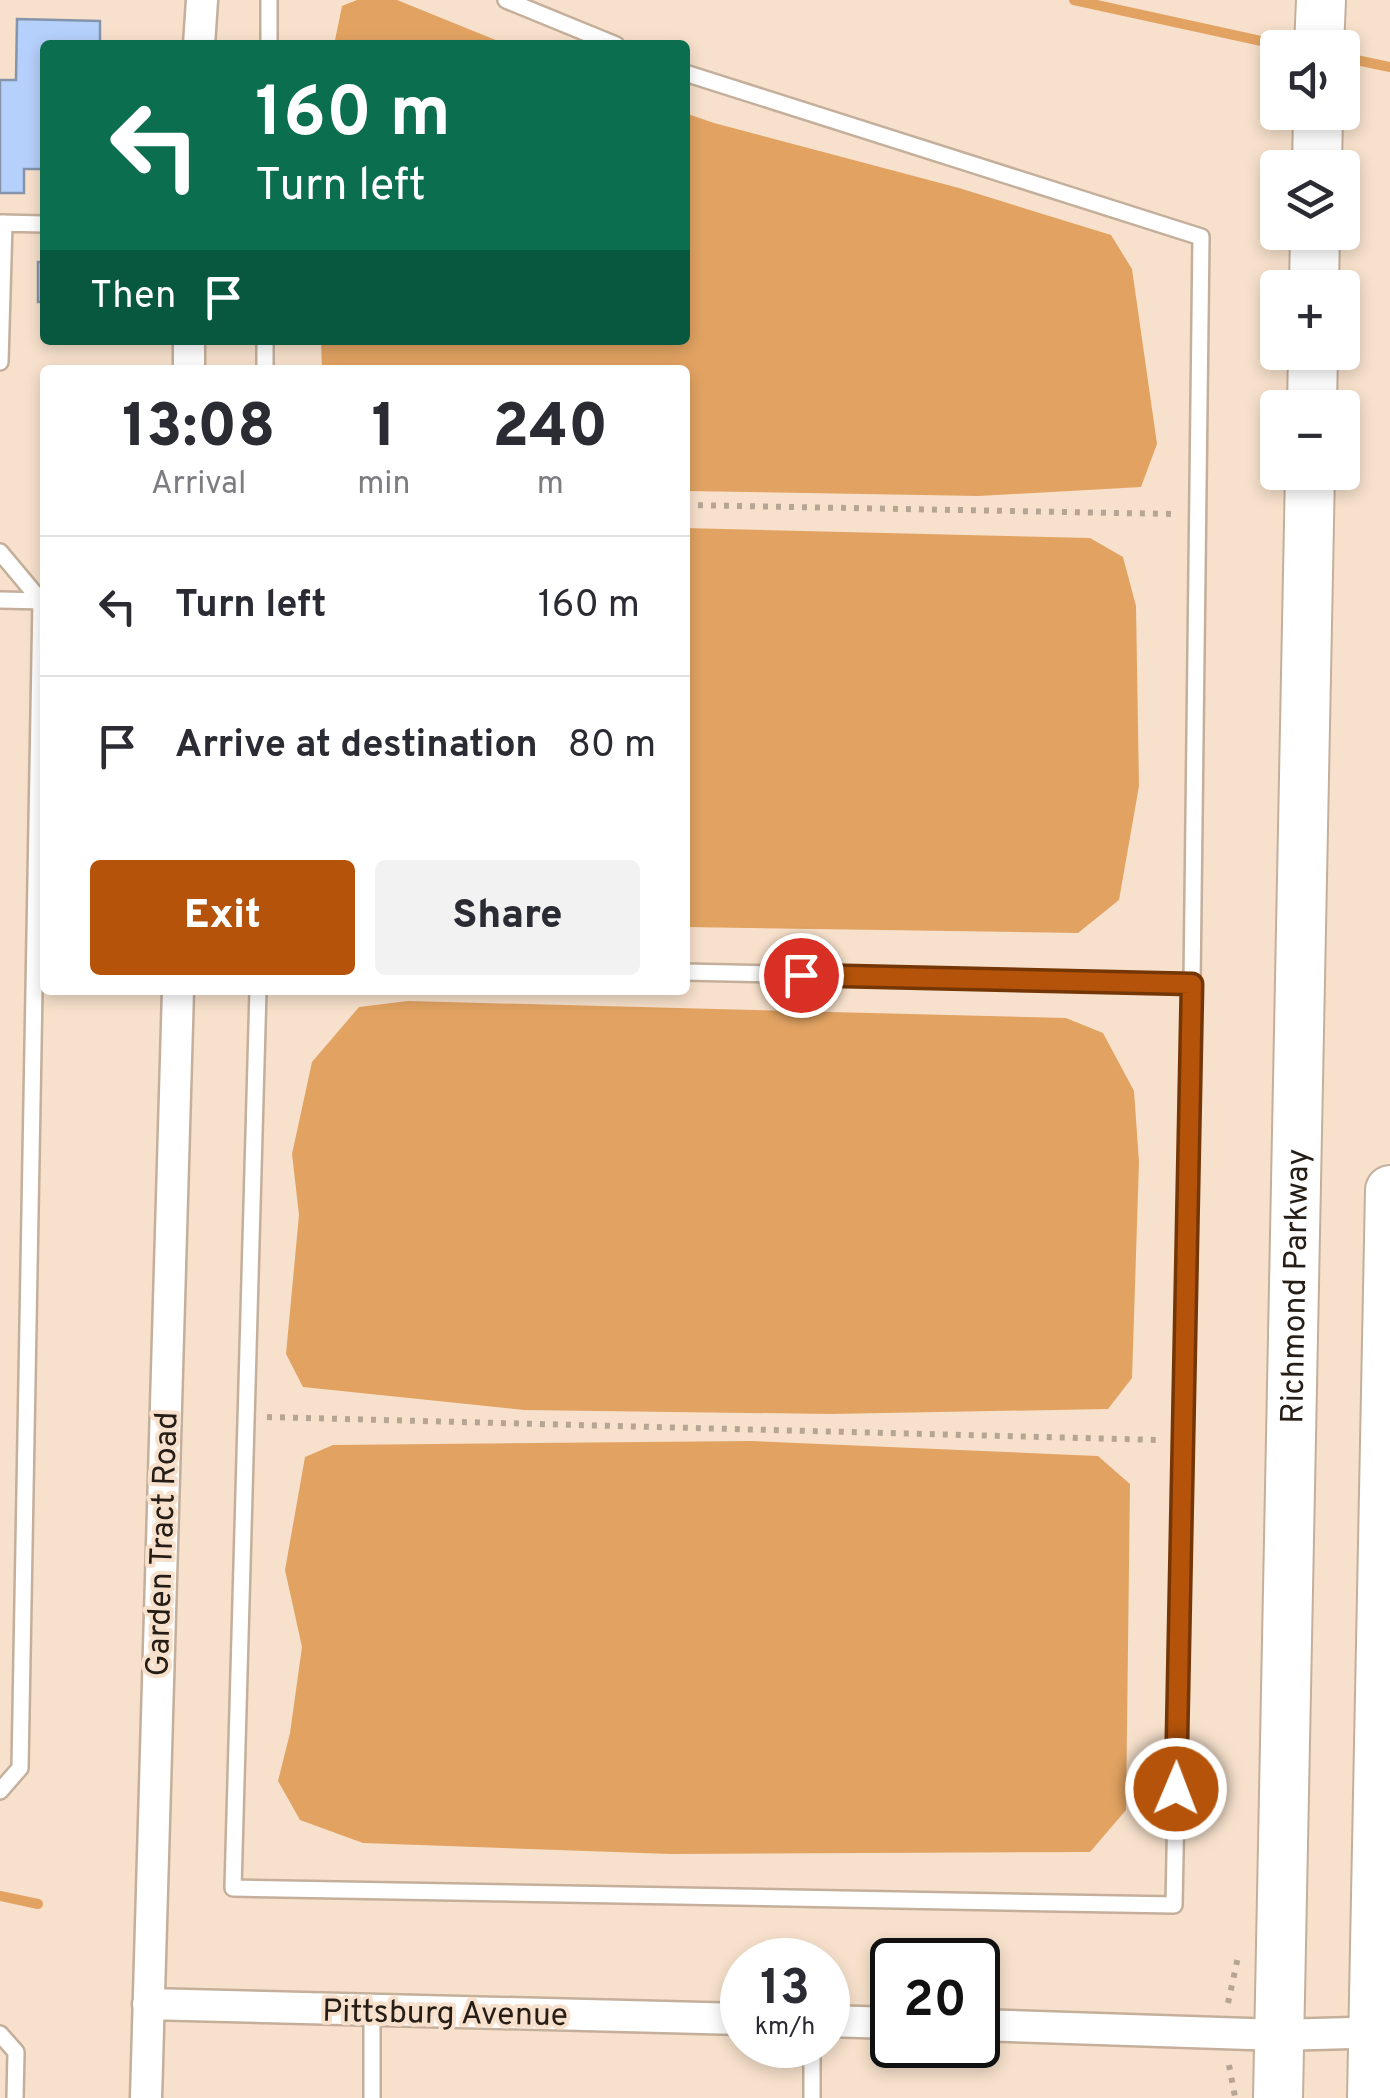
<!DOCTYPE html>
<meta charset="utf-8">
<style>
:root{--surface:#fff;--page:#f2f2f3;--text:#2b2b33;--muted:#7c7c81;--line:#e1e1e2;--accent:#b45309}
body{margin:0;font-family:Overpass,sans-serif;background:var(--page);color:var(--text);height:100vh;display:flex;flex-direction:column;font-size:38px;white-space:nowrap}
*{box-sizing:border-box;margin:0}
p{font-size:32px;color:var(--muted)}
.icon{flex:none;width:55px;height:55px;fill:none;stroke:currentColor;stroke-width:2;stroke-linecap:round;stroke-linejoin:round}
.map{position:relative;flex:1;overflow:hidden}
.panel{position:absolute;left:40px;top:365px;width:650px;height:630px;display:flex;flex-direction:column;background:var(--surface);border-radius:10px;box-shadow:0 5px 15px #0003}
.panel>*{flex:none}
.guide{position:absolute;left:40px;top:40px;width:650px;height:305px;border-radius:10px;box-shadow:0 5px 15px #0003;background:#0b6e4f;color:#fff;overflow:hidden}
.buttons{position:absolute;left:1260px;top:30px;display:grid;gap:20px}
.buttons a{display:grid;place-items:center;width:100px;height:100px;border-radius:10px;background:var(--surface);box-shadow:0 5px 15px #0003;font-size:50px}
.speed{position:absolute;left:720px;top:1938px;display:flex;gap:20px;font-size:50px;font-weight:700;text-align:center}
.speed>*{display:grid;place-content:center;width:130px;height:130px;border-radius:50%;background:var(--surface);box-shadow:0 5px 15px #0003;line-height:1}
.speed small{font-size:25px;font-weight:400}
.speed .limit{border:5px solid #111;border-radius:15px;background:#fff;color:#111}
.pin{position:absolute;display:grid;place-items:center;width:85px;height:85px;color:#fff;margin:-42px;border:5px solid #fff;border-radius:50%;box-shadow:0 2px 10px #0007}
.me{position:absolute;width:110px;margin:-55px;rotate:1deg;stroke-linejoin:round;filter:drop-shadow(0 0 8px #0008)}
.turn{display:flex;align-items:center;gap:35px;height:210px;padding:0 50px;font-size:45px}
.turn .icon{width:130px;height:130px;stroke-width:2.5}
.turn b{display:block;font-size:70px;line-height:85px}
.then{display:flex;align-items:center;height:95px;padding:0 50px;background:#0003;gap:20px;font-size:38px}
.eta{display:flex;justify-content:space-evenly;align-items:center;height:170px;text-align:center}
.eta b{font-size:60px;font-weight:800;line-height:70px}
.primary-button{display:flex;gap:20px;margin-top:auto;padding:20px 50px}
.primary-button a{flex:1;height:115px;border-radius:10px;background:var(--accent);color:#fff;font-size:40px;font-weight:800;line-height:115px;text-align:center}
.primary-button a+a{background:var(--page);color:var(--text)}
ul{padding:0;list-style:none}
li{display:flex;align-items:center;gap:30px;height:140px;padding:0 50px;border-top:2px solid var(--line)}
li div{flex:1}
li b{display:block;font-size:38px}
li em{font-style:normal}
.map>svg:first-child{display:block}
</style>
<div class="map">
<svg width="1390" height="2098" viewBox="0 0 1390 2098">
<rect width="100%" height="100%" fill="#f7e1cc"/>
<!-- water -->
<path fill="#e2a362" d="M357,0h40l111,45h-174l8,-39z
M685,113l29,10 245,65 152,47 21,34 25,175 -16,43 -162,9 -294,-5v-121h-363l-1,-30h364z
M685,528l405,10 33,19 13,49 3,180 -20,114 -41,33 -393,-6z
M408,1001l658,17 37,15 31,58 5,71 -7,216 -24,31 -277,5 -307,-4 -221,-23 -17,-33 13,-139 -7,-61 20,-92 47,-55z
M752,1441l346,15 32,28 -4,326 -36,42 -419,2 -308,-11 -63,-23 -22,-39 12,-48 12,-86 -17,-77 20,-113 28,-12z"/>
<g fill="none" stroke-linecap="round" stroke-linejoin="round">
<!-- stream -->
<path stroke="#e2a362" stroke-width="10" d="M1074,0l219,48
M1342,57l48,10
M0,1896l38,8"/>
</g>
<!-- building -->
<path fill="#b5d0fb" stroke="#8594aa" stroke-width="2.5" d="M17,19l83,2v24h-55v124h-21v24h-24v-113h16z
M38,262h7v40h-7z"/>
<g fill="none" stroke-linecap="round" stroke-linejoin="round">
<!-- service casing -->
<g stroke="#c4af9b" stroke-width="20">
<path id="service" d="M506,0l110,45
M269,45v-45
M0,223l45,1
M0,362l4,-139
M265,370v-30
M0,552l41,49 -21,1167 -20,23
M0,600l45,1
M685,972l507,12
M258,990l-25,898 941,17 18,-921 9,-747 -516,-164
M0,2034l16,18 -1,46
M372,2098v-88
M812,2098v-53"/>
</g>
<!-- minor casing -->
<g stroke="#c4af9b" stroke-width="35">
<path id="minor" d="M199,45l3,-45
M189,370v-30
M148,2004l594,15
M828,2021l64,2
M978,2025l300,10 111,-3
M146,2098l32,-1108"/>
</g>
<!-- trunk casing -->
<g stroke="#c4af9b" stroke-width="52">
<g id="trunk">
<path d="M1319,48l2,-48"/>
<path d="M1317,168l1,-56"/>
<path d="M1314,288l1,-56"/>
<path d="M1312,408l1,-56"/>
<path id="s1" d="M1278,2098l32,-1626"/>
<path d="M1372,2098l18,-908"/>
</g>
</g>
<!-- path -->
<path stroke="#b7a594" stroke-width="6" stroke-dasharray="5 8" stroke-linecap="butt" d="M1276,105l1,-53
M685,505l489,9
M267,1417l892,23
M1228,2003l10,-46
M1229,2065l6,32"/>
<!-- service -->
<use href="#service" stroke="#fff" stroke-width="15"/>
<!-- minor -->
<use href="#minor" stroke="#fff" stroke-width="30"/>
<!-- trunk -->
<use href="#trunk" stroke="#fff" stroke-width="48"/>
</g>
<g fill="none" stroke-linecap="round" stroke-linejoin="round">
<!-- route casing -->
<g stroke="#753606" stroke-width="25">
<path id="route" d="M801,975l391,9 -16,805"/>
</g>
<!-- route -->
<use href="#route" stroke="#b45309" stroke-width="18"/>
</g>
<g text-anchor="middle" stroke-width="8" stroke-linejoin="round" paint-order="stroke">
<!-- street labels -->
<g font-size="32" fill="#261e16" stroke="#f7e1cc">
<text dy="11" stroke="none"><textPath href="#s1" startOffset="812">Richmond Parkway</textPath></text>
<text transform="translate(161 1544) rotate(-88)" y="11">Garden Tract Road</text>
<text transform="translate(445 2012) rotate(1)" y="11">Pittsburg Avenue</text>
</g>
</g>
</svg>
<div class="buttons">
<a><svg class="icon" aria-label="sound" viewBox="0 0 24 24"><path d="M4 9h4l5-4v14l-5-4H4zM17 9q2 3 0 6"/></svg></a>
<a><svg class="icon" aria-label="layers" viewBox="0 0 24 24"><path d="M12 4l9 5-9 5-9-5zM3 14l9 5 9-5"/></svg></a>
<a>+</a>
<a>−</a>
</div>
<div class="speed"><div>13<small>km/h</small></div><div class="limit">20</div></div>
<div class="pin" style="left:801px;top:975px;background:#d93025"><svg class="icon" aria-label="arrive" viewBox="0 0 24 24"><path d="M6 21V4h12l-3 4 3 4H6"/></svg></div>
<svg class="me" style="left:1176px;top:1789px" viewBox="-20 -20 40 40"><circle r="17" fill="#b45309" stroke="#fff" stroke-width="3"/><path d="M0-11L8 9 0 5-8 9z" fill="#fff"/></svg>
<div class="guide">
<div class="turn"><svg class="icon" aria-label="left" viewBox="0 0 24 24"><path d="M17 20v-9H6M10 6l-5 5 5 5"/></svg><div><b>160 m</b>Turn left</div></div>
<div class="then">Then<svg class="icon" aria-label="arrive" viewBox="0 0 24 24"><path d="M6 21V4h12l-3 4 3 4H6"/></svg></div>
</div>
<section class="panel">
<div class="eta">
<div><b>13:08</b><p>Arrival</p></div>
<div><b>1</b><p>min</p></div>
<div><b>240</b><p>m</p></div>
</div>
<ul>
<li><svg class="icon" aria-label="left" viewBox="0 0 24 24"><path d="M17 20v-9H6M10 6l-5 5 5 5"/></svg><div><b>Turn left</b></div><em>160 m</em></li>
<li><svg class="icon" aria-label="arrive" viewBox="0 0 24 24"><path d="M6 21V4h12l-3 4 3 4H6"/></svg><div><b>Arrive at destination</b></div><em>80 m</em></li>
</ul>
<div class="primary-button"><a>Exit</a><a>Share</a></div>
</section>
</div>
